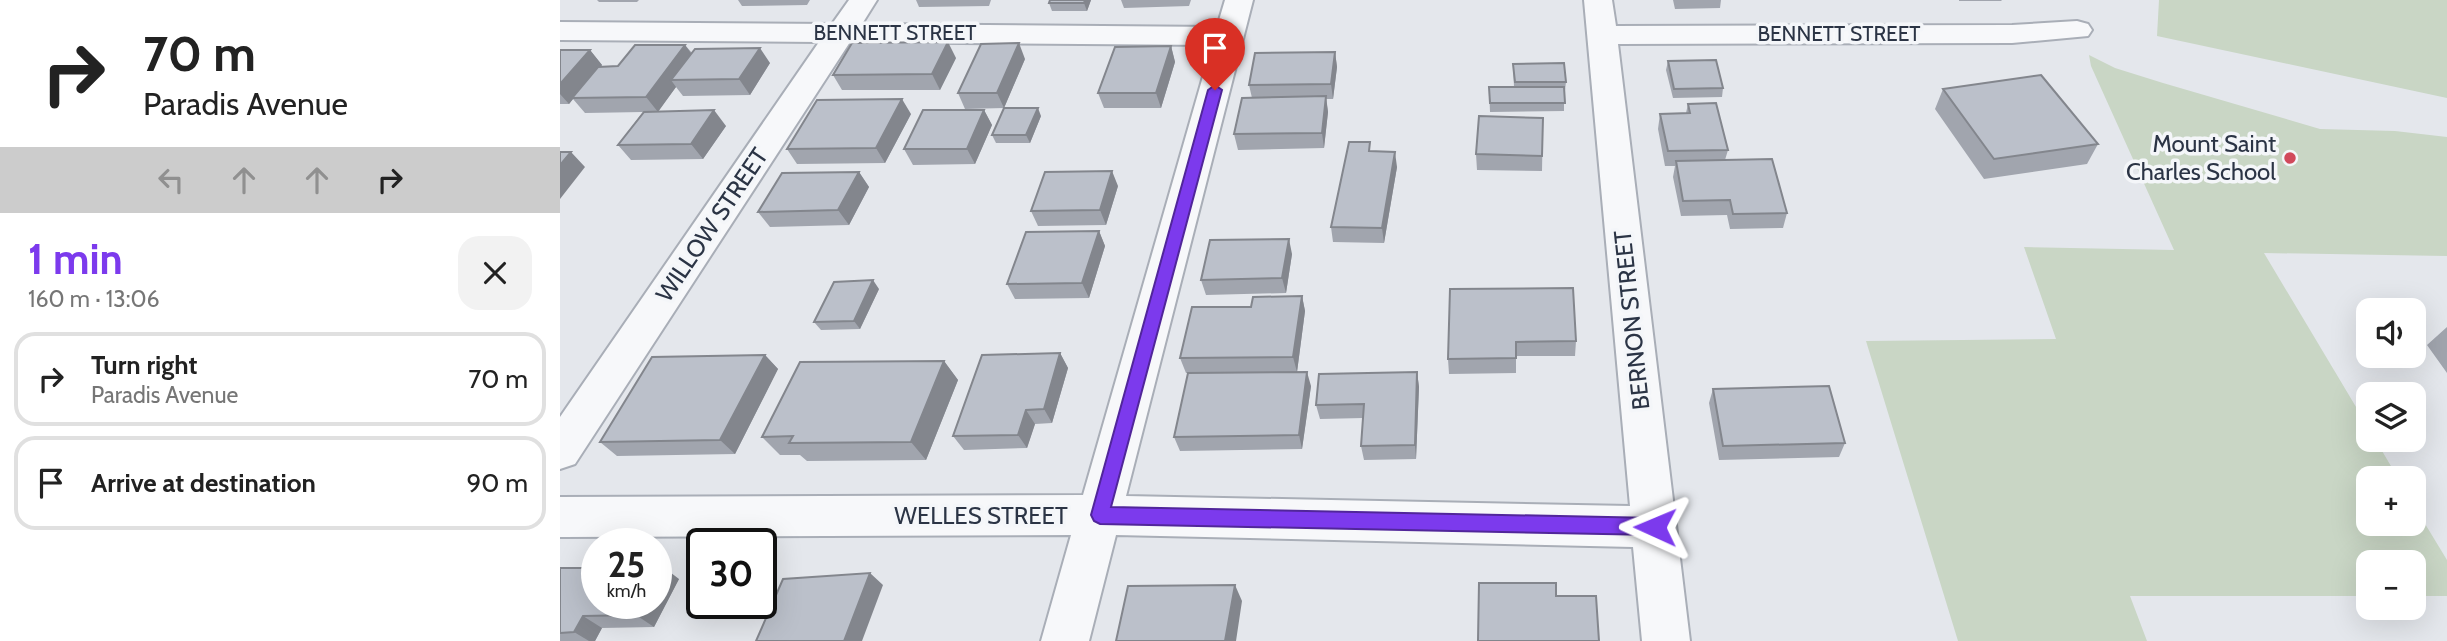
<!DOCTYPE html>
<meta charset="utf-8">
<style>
:root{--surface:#fff;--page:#f2f2f2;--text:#222;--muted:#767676;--line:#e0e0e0;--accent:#7c3aed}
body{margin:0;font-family:Cabin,sans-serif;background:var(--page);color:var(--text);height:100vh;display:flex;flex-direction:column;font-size:26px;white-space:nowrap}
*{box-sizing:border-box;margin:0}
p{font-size:23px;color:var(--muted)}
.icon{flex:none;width:38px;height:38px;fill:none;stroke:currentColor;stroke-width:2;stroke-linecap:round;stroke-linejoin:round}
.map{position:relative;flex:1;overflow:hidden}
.drawer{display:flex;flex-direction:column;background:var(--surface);width:560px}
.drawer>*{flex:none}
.hud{background:#fff;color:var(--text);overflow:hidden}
.tools{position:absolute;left:1796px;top:298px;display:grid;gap:14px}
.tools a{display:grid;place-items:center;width:70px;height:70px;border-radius:14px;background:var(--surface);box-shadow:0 7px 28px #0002;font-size:35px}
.speed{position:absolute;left:21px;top:528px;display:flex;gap:14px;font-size:35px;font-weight:700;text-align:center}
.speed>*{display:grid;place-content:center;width:91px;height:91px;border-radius:50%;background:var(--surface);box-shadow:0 7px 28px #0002;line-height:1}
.speed small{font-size:18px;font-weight:400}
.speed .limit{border:4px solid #111;border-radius:10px;background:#fff;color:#111}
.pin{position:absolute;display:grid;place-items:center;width:60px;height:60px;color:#fff;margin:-72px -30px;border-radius:50% 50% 50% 0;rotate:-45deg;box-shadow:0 0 7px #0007}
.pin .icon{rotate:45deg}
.me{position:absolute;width:77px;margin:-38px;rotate:271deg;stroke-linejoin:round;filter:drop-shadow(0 0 5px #0008)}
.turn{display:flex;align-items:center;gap:24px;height:147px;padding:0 28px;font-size:32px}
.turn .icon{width:91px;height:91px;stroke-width:2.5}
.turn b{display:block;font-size:49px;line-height:60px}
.lanes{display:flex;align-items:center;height:66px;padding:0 28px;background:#0003;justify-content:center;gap:35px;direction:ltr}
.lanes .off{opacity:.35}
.round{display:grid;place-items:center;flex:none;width:74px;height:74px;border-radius:21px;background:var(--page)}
.summary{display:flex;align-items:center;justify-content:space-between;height:119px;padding:0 28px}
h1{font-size:42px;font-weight:800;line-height:52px;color:var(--accent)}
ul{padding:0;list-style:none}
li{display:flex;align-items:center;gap:21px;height:94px;margin:0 14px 10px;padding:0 14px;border:4px solid var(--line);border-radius:21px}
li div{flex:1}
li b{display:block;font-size:26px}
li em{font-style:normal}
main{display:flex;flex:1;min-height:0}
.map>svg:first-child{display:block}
</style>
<main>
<section class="drawer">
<div class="hud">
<div class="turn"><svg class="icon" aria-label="right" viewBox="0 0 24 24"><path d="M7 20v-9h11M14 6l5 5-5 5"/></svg><div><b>70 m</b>Paradis Avenue</div></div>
<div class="lanes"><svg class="icon off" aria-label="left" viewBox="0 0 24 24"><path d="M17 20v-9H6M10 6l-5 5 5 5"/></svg><svg class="icon off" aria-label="ahead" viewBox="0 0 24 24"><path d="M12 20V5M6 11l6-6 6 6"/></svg><svg class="icon off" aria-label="ahead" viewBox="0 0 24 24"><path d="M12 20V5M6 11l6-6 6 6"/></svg><svg class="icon" aria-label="right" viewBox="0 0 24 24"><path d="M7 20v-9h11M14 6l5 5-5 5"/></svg></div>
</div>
<div class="summary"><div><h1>1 min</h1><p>160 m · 13:06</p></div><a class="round"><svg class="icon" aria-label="close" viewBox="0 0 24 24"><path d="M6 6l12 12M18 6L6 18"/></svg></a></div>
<ul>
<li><svg class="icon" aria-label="right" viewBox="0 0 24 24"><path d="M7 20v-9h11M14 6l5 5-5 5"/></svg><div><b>Turn right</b><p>Paradis Avenue</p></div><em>70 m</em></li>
<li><svg class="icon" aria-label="arrive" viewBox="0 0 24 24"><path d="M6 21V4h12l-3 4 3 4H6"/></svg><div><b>Arrive at destination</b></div><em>90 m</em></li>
</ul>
</section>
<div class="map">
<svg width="1887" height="641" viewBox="0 0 1887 641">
<rect width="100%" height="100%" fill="#e4e7ec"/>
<!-- green -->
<path fill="#c9d6c5" d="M1599,0h288v98l-290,-62z
M1529,55l26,13 48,15 157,46 75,2 52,6v119l-183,-3 104,174v12h7l23,39h-30v45h45v-19l34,56v36h-34v-34h-45v34h-238l17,45h-189l-92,-300 190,-2 -32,-92 150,3 -83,-184z"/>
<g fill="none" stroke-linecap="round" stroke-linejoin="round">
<!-- minor casing -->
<g stroke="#a9aeb7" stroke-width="4">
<path id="minor" d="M289,0h28l-15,24 355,3 8,-27h28l-127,496 504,10 -46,-506h28l4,26 396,-1 65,-4 11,3 4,6 -4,6 -76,7 -394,1 72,597h-48l-9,-94 -517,-12 -27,106h-48l30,-106 -511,2v-40l523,-2 129,-450 -362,-3 -275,422 -15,5v-52l259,-375 -259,-2v-18l272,2z"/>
</g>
<!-- minor -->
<use href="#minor" fill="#f7f8fa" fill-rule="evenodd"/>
</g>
<!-- wall -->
<path fill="#a1a5ae" d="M37,0h42l-2,2h-38z
M178,0h72l-3,5 -65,1z
M356,0h75l-2,6 -70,1z
M531,0l-4,11h-35l-3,-8z
M561,0h70l-2,6 -65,2z
M1113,0h48l-1,8 -45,1z
M1399,0h43l-1,1h-42z
M125,45l7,8 78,10 -20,32 -67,1 -7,-9 -18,24 68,15 -23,33 -72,1 -13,-15 25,-33 -58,1 -12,-14 -4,5h-9v-54h30l12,15 -1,2 17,-1z
M611,46l4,16 -14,46h-57l-6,-15z
M775,52l2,15 -4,32h-7l2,13 -4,36 -86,2 -4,-16 18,-36 -3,-13z
M396,58l-16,32h-98l-9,-15z
M465,59l-21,49 -39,1 -7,-16z
M1108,61l55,27 -1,9 -49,1 -7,-28z
M953,64l53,18 -1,8h-1v21l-74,1 -1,-25h25z
M1383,89l155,55 -11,20 -103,15 -49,-70z
M1128,104l40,46 -3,10 62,53 -4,15 -53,1 -3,-14 -46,1 -8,-39 2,-11h-10l-7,-37 2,-15 26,-1z
M424,110l8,15 -17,39 -62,1 -9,-16z
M351,114l-26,49 -88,1 -10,-15z
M481,116l-11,27h-34l-4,-8z
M983,118l-1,53 -65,-1 -1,-16z
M812,151l25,16 -13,76 -51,-1 -2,-15z
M299,172l10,15 -20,38 -79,2 -12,-15z
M558,186l-12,39 -68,1 -7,-15z
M539,231l6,15 -16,52 -74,1 -8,-15z
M732,254l-6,39 -80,2 -5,-15z
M319,289l-19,40 -39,1 -7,-8z
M890,289l126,52 -1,15h-59v17l-67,1 -1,-15z
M742,296l3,15 -8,61 -111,1 -6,-15 71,-51z
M1887,327v46l-20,-28z
M500,353l8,15 -16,55 -17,1 -8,24 -63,2 -11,-14z
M205,355l13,14 -43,85 -118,2 -17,-14z
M384,361l14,19 -32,80 -119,1 -7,-6h-20l-18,-18z
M857,372l2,15 -3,72 -52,1 -3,-14 2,-28 -43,1 -4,-14z
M751,386l-9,63 -122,2 -6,-14z
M1153,389l132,54 -6,14 -120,3 -10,-57z
M0,568l119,11 -25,48 -52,1 -7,13h-35z"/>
<!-- shaded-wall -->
<path fill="#83868d" d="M525,0h6l-4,11 -3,-8z
M388,42l8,16 -16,32 -8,-16z
M459,43l6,16 -21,49 -7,-15z
M125,45l11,15 -25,20 5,7 -18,25 -12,-15z
M611,46l4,16 -14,46 -5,-15z
M200,48l10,15 -20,32 -11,-16z
M30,50l12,15 -28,33h-2l1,1 -4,5 -9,-10v-10z
M775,52l2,15 -4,32 -2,-15z
M766,96l2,16 -4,36 -2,-15z
M342,99l9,15 -26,49 -9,-15z
M478,108l3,8 -11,27 -4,-8z
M154,110l12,16 -23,33 -12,-15z
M424,110l8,15 -17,39 -8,-15z
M11,152l14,15 -25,32v-34z
M835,152l2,15 -13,76 -2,-15z
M552,171l6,15 -12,39 -6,-15z
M299,172l10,15 -20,38 -11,-15z
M539,231l6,15 -16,52 -7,-15z
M729,239l3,15 -6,39 -4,-15z
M313,280l6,9 -19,40 -6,-8z
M742,296l3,15 -8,61 -4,-15z
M500,353l8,15 -16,55 -8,-14z
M205,355l13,14 -43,85 -15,-14z
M384,361l14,19 -32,80 -15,-18z
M747,372l4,14 -9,63 -3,-14z
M857,372l2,15 -3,72 -1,-14z
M466,410l9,14 -8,24 -9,-13z
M102,566l17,13 -25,48 -18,-12 6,-11h14v-28z
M310,573l13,12 -21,56h-18z
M675,585l7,16 -6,40h-11z
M23,616l19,12 -7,13h-6l-15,-9z"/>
<!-- building -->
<path fill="#bbc0ca" stroke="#83868d" stroke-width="2" d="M490,0h35l-1,3h-35z
M388,42l-16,32 -99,1 19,-32z
M459,43l-22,50h-39l23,-49z
M75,45h50l-39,52 -74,1 26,-31 20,-1z
M611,46l-15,47h-58l17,-46z
M200,48l-21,31 -68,1 24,-31z
M0,50h30l-30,34z
M775,52l-4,32 -82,1 6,-32z
M1156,60l7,28 -49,1 -6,-28z
M1004,63l2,19h-51l-2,-18z
M1481,75l57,69 -104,15 -51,-70z
M929,87h75l1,16h-75z
M766,96l-4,37 -88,1 8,-36z
M342,99l-26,49 -89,1 30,-49z
M1156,103l12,47 -60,1 -8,-37 30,-1 -2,-9z
M444,108h34l-12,27h-34z
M154,110l-23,34 -73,1 26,-33z
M363,110h61l-17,39h-63z
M919,116l64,2 -1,38 -66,-2z
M789,142h21l-1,9 26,1 -13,76 -51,-1z
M0,152h11l-11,13z
M1212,159l15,54 -54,1 -3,-14 -47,1 -7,-40z
M552,171l-12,39 -69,1 14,-39z
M299,172l-21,38 -80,2 24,-39z
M539,231l-17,52 -75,1 19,-52z
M729,239l-7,39 -81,2 9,-40z
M313,280l-19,41 -40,1 20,-40z
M1013,288l3,53 -60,1v16l-68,1 2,-70z
M742,296l-9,61 -113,1 12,-51h59l2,-10z
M500,353l-16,56 -18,1 -8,25 -65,1 29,-81z
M205,355l-45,85 -120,2 52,-85z
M384,361l-33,81 -122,1 4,-7 -31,1 38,-75z
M747,372l-8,63 -125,2 14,-64z
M857,372l-2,73 -54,1 3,-42 -48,1 3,-31z
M1269,386l16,57 -122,3 -10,-57z
M96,566h6l-6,10z
M0,568h37v36h45l-6,11 -53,1 -9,16 -14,1z
M310,573l-26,68h-88l27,-62z
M919,583h77v13h40l3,45h-121z
M675,585l-10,56h-109l12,-55z"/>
<!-- route -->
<path fill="#7c3aed" stroke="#51269a" stroke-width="2" d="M655,85l7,5 -111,417 544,11 6,3 3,6 -3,5 -6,3 -555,-11 -6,-3 -3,-6 117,-425z"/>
<!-- markers -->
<circle fill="#d1495b" stroke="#f4f6f9" stroke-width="2.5" cx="1730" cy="158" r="7"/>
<g text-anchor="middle" stroke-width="7" stroke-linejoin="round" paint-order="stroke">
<!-- far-street labels -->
<g font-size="21" fill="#2b3445" stroke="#f4f6f9">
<text x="335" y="40">BENNETT STREET</text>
<text x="1279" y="41">BENNETT STREET</text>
</g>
<!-- poi labels -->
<g font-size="24" fill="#2b3445" stroke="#f4f6f9" text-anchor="end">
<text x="1716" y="152">Mount Saint<tspan x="1716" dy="28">Charles School</tspan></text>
</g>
<!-- street labels -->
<g font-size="24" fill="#2b3445" stroke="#f4f6f9">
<text transform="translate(152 225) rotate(-56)" y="8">WILLOW STREET</text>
<text transform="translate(1072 320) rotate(-96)" y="8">BERNON STREET</text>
<text x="421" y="524">WELLES STREET</text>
</g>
</g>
</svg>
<div class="tools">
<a><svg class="icon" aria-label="sound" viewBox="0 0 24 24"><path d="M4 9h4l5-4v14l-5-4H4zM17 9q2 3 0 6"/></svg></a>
<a><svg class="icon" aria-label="layers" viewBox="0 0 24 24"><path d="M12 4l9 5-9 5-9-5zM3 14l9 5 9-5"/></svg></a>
<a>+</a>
<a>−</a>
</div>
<div class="speed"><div>25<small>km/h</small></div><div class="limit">30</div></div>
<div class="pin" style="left:655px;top:90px;background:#d93025"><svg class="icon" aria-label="arrive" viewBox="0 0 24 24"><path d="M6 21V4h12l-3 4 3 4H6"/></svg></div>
<svg class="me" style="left:1095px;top:527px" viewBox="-20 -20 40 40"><path d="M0-17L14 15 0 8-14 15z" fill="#7c3aed" stroke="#fff" stroke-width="4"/></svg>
</div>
</main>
